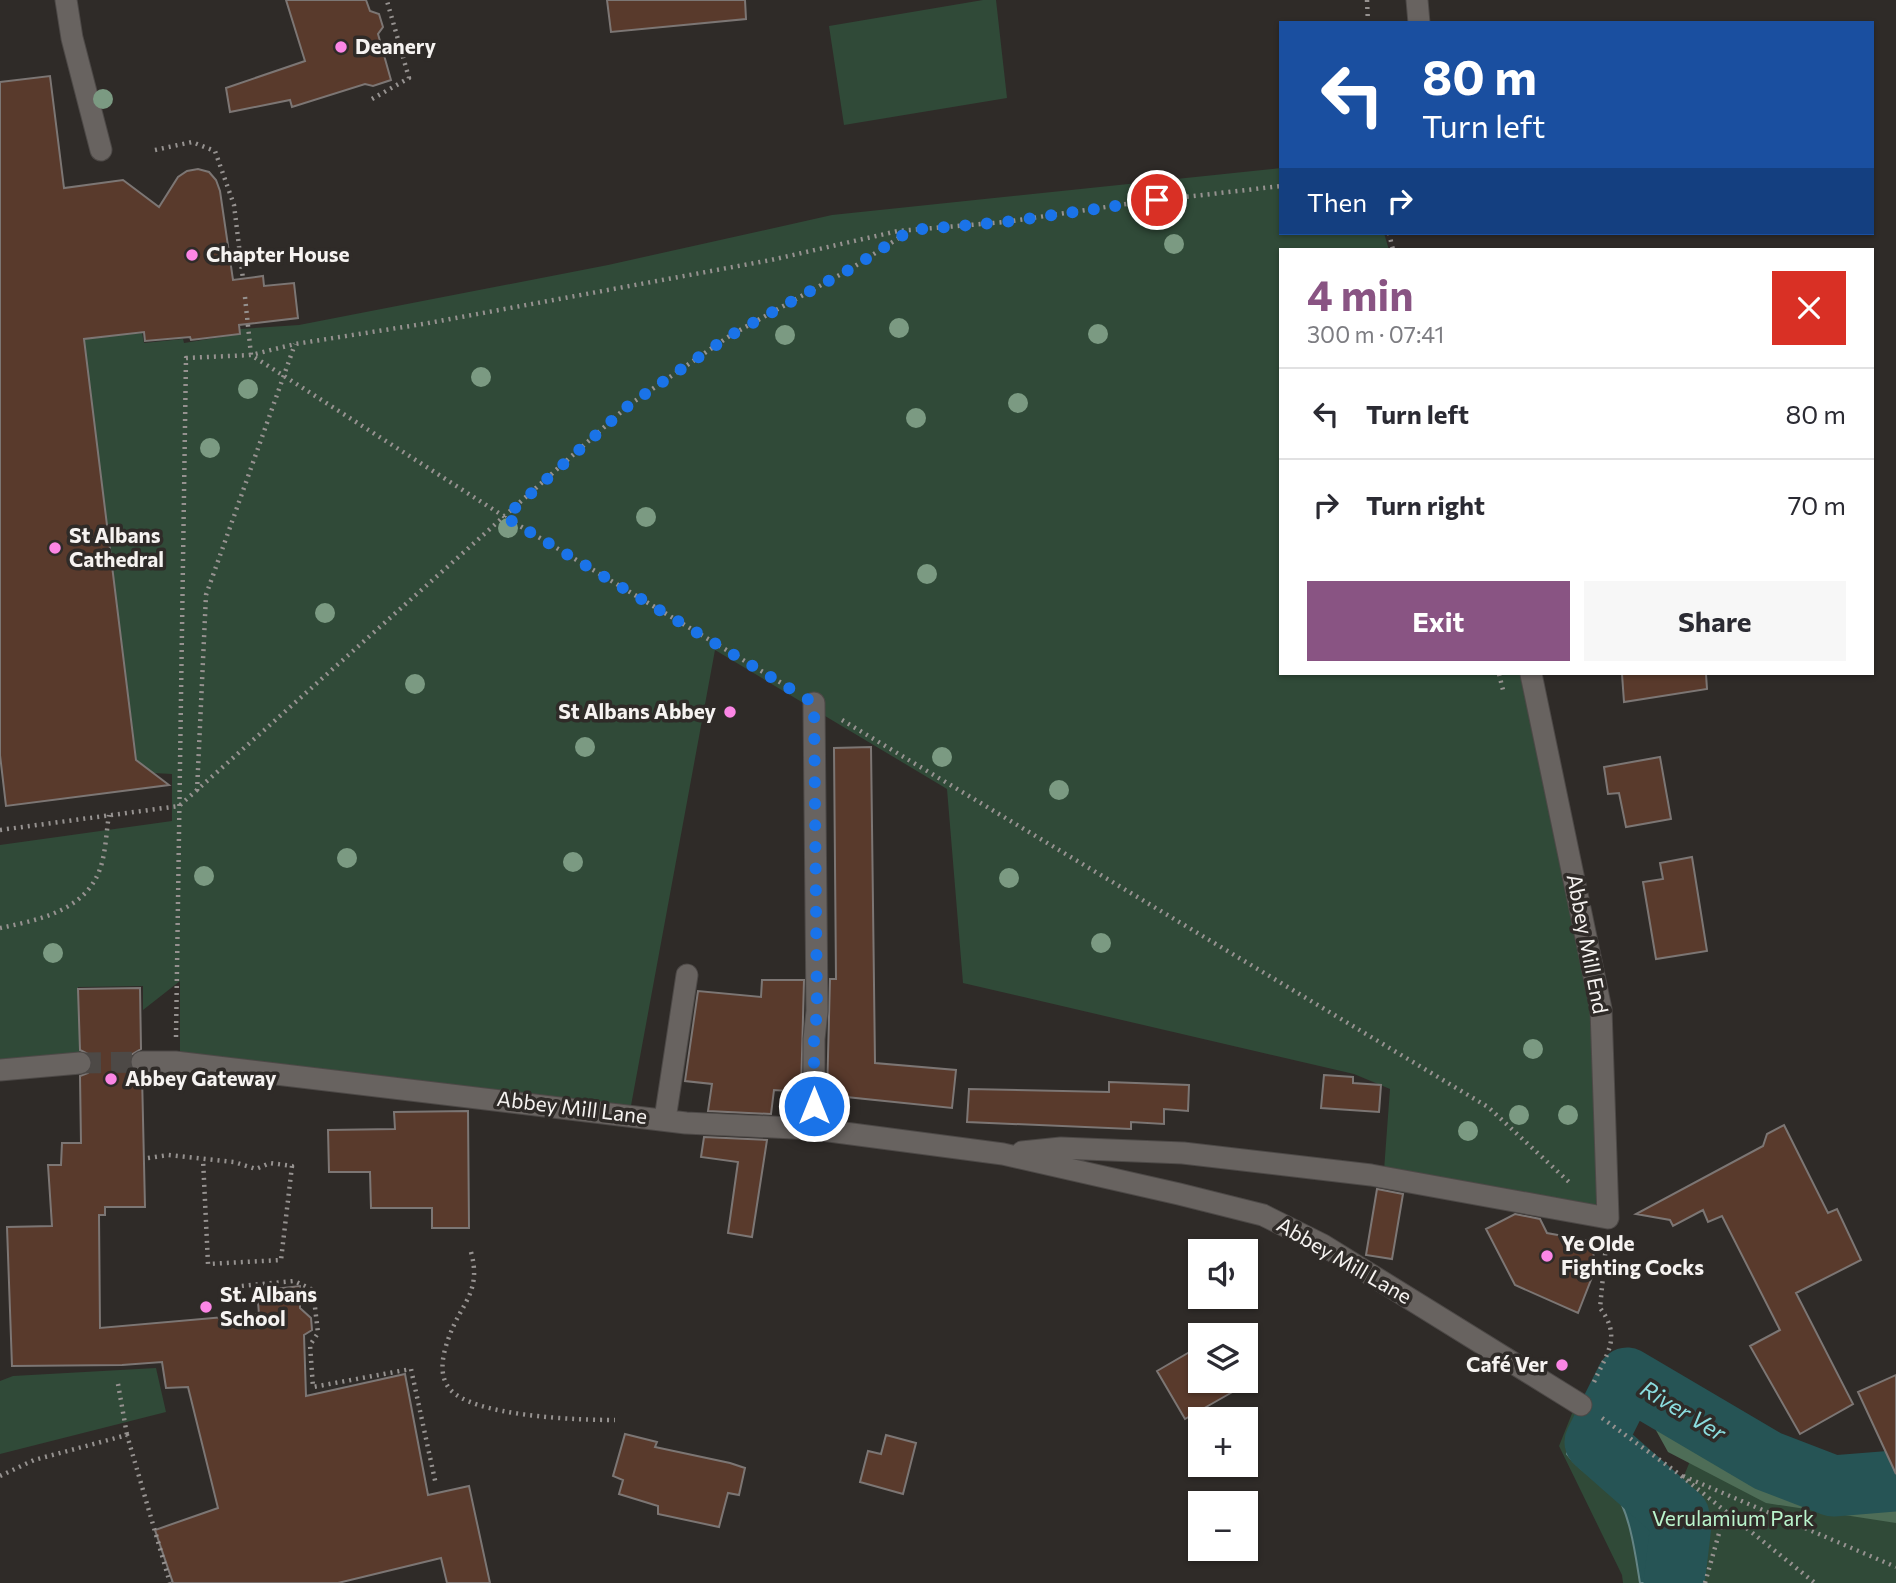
<!DOCTYPE html>
<meta charset="utf-8">
<style>
:root{--surface:#fff;--page:#f7f7f7;--text:#2b2b33;--muted:#7c7c81;--line:#e1e1e2;--accent:#895483}
body{margin:0;font-family:Commissioner,sans-serif;background:var(--page);color:var(--text);height:100vh;display:flex;flex-direction:column;font-size:26px;white-space:nowrap}
*{box-sizing:border-box;margin:0}
p{font-size:23px;color:var(--muted)}
.icon{flex:none;width:38px;height:38px;fill:none;stroke:currentColor;stroke-width:2;stroke-linecap:round;stroke-linejoin:round}
.map{position:relative;flex:1;overflow:hidden}
.sheet{position:absolute;left:1279px;top:248px;width:595px;height:427px;display:flex;flex-direction:column;background:var(--surface);border-radius:0px;box-shadow:0 2px 5px #0004}
.sheet>*{flex:none}
.banner{position:absolute;left:1279px;top:21px;width:595px;height:214px;border-radius:0px;box-shadow:0 2px 5px #0004;background:#1a4fa0;color:#fff;overflow:hidden}
.buttons{position:absolute;left:1188px;top:1239px;display:grid;gap:14px}
.buttons a{display:grid;place-items:center;width:70px;height:70px;border-radius:0px;background:var(--surface);box-shadow:0 2px 5px #0004;font-size:35px}
.pin{position:absolute;display:grid;place-items:center;width:60px;height:60px;color:#fff;margin:-30px;border:4px solid #fff;border-radius:50%;box-shadow:0 2px 7px #0007}
.me{position:absolute;width:77px;margin:-38px;rotate:0deg;stroke-linejoin:round;filter:drop-shadow(0 0 5px #0008)}
.turn{display:flex;align-items:center;gap:24px;height:147px;padding:0 28px;font-size:32px}
.turn .icon{width:91px;height:91px;stroke-width:2.5}
.turn b{display:block;font-size:49px;line-height:60px}
.then{display:flex;align-items:center;height:66px;padding:0 28px;background:#0003;gap:14px;font-size:26px}
.round{display:grid;place-items:center;flex:none;width:74px;height:74px;border-radius:0px;background:var(--page)}
.summary{display:flex;align-items:center;justify-content:space-between;height:119px;padding:0 28px}
h1{font-size:42px;font-weight:700;line-height:52px;color:var(--accent)}
.cta{display:flex;gap:14px;margin-top:auto;padding:14px 28px}
.cta a{flex:1;height:80px;border-radius:0px;background:var(--accent);color:#fff;font-size:28px;font-weight:700;line-height:80px;text-align:center}
.cta a+a{background:var(--page);color:var(--text)}
ul{padding:0;list-style:none}
li{display:flex;align-items:center;gap:21px;height:91px;padding:0 28px;border-top:2px solid var(--line)}
li div{flex:1}
li b{display:block;font-size:26px}
li em{font-style:normal}
.map>svg:first-child{display:block}
</style>
<div class="map">
<svg width="1896" height="1583" viewBox="0 0 1896 1583">
<rect width="100%" height="100%" fill="#2f2b28"/>
<!-- green -->
<path fill="#304a38" d="M983,0h13l11,98 -163,27 -15,-99z
M1281,168v65h103l5,17h-108v424h245l71,336 7,205 -221,-31 7,-95 -36,-15 -391,-91 -16,-194 -232,-139 -85,461 -450,-53v-77l-37,29v-24l-65,1 2,76 -80,3v-221l172,-24v-47l-19,-1 -5,-4 -10,2 -54,-432 58,-6 2,10 39,-4 1,4 56,-9v-5l59,-4 309,-60 224,-50z
M156,1368l10,44 -166,42v-73l13,-5z
M1573,1411l108,72 23,-56 63,37 65,24 64,-5v100h-273l-1,-8 -63,-129z"/>
<!-- forest -->
<path fill="#4e6d57" d="M1627,1378l141,83 65,25 63,-5v42l-130,-20 -98,-51z"/>
<!-- water -->
<path fill="#265455" stroke="#648484" stroke-width="2" d="M1581,1423l104,60 12,17 3,18 -10,65h-50c-4,-24 -10,-73 -26,-91 -13,-15 -31,-16 -47,-38z"/>
<!-- pier -->
<path fill="#2f2b28" d="M1583,1420l94,54 -5,8 -94,-60z"/>
<g fill="none" stroke-linecap="round" stroke-linejoin="round">
<!-- river -->
<path stroke="#265455" stroke-width="61" d="M1674,1583l7,-58 -2,-9 -84,-74 32,-64 141,83 65,25 63,-5"/>
</g>
<!-- building -->
<path fill="#593a2c" stroke="#7c7674" stroke-width="2" d="M286,0h80l4,11 9,3 4,13 -5,7 13,46 -18,6 -8,-2 -73,23 -2,-7 -60,12 -4,-24 79,-27z
M607,0h138l1,19 -135,13z
M50,76l14,112 59,-8 36,27 19,-30 9,-6 11,-2 11,3 7,8 4,11 13,89 30,-4 1,10 30,-3 4,35 -59,7 1,9 -49,6 -1,-3 -45,4 -1,-9 -60,7 52,421 33,25 -163,21 -6,-51v-673z
M1622,674h84l1,15 -83,13z
M871,747l4,316 81,7 -4,38 -125,-13 3,-116h6l-2,-231z
M1660,757l11,62 -45,8 -7,-34 -11,1 -4,-27z
M1692,857l15,94 -51,8 -13,-77 20,-3 -3,-16z
M762,980h42l-3,112 -27,-2 -3,24 -63,-3 4,-27 -27,-3 13,-90 63,6z
M140,988l1,61 -10,6 -2,8 6,10 7,2 3,132h-40v8h-6l1,113 159,-14 -2,-23 43,-5v22l11,10 1,12 -8,5 2,61 99,-22 23,121 41,-9 21,97h-43l-6,-25 -103,25h-165l-18,-53 63,-22 -30,-121 -22,1 -4,-26 -40,3 -110,1 -5,-139 45,-1 -4,-61h13l1,-22h19l-1,-67 8,-3 5,-10 -3,-8 -10,-5 -2,-61z
M1324,1075l29,2v6l28,2 -2,27 -58,-4z
M1109,1082l80,3 -1,26 -24,-2v15l-33,-2v7l-164,-7 2,-33 140,3z
M468,1111l1,117h-37v-20h-61l-1,-36h-41l-1,-42 67,-1 -1,-17z
M1784,1125l44,88 9,-4 24,51 -65,33 57,111 -53,30 -50,-88 30,-16 -58,-114 -14,6 -5,-12 -30,16 -3,-6 -34,-6 127,-68 4,-12z
M704,1137l63,3 -15,97 -24,-4 10,-71 -37,-5z
M1377,1189l26,5 -11,65 -26,-4z
M1515,1214l25,5 7,14 44,8 5,26 -18,46 -63,-28 -29,-56z
M1200,1346v35h36l-4,2 4,7 -51,29 -28,-48z
M1896,1375v99l-38,-82z
M625,1434l32,8 -2,5 75,16 15,5 -6,27 -11,-2 -9,34 -61,-13v-8l-39,-12 4,-14 -10,-4z
M886,1435l30,8 -13,51 -43,-12 8,-31 13,3z"/>
<g fill="none" stroke-linecap="round" stroke-linejoin="round">
<!-- minor-tunnel -->
<path stroke="#4d4946" stroke-width="21" stroke-dasharray="21 10" stroke-linecap="butt" d="M80,1063l62,-1"/>
<!-- minor casing -->
<g stroke="#4d4947" stroke-width="23">
<path id="minor" d="M66,0l6,38 29,112
M1417,0l2,23
M142,1062h33l511,61 128,6 189,25 176,40 84,21 60,30 258,160
M0,1070l80,-7
M665,1119l22,-144
M814,1129v-90l3,-28 -3,-308
M1022,1152l39,-4 122,5 188,22 237,43 -7,-209 -70,-335"/>
</g>
<!-- path -->
<path stroke="#969290" stroke-width="4.5" stroke-dasharray="2 5" stroke-linecap="butt" d="M1367,0l1,23
M372,99l37,-21 -22,-77
M155,150l37,-8 23,9 19,54 9,74
M1389,233l4,17
M245,297l6,58 254,162 288,173
M1499,674l4,16
M842,720l646,387 81,75
M197,791l9,-196 89,-251
M0,830l179,-24 450,-401 102,-70 121,-67 56,-36
M0,928c38,-8 85,-17 100,-59 6,-17 6,-36 9,-54
M176,1037l10,-679 65,-3 44,-11 128,-20 348,-64 127,-29 107,-9 128,-19 148,-17
M148,1158l20,-3 66,7 22,7 14,-6 22,3 -11,94 -73,4 -5,-105
M471,1252c11,40 -10,51 -22,85 -6,16 -11,37 0,51 22,29 131,32 166,32
M232,1303l-2,-16 64,-6 19,9 5,43 -8,12 3,42 98,-18 25,116
M1594,1382c13,-29 28,-45 6,-74l6,-63
M118,1384l9,51
M1602,1418l77,56 136,109
M0,1476l34,-16 93,-25 43,148
M1683,1476l213,91
M1705,1583l20,-71"/>
<!-- minor -->
<use href="#minor" stroke="#686360" stroke-width="21"/>
</g>
<!-- trees -->
<g fill="#7b9a82">
<circle cx="103" cy="99" r="10"/>
<circle cx="1174" cy="244" r="10"/>
<circle cx="899" cy="328" r="10"/>
<circle cx="1098" cy="334" r="10"/>
<circle cx="785" cy="335" r="10"/>
<circle cx="481" cy="377" r="10"/>
<circle cx="248" cy="389" r="10"/>
<circle cx="1018" cy="403" r="10"/>
<circle cx="916" cy="418" r="10"/>
<circle cx="210" cy="448" r="10"/>
<circle cx="646" cy="517" r="10"/>
<circle cx="508" cy="528" r="10"/>
<circle cx="927" cy="574" r="10"/>
<circle cx="325" cy="613" r="10"/>
<circle cx="415" cy="684" r="10"/>
<circle cx="585" cy="747" r="10"/>
<circle cx="942" cy="757" r="10"/>
<circle cx="1059" cy="790" r="10"/>
<circle cx="347" cy="858" r="10"/>
<circle cx="573" cy="862" r="10"/>
<circle cx="204" cy="876" r="10"/>
<circle cx="1009" cy="878" r="10"/>
<circle cx="1101" cy="943" r="10"/>
<circle cx="53" cy="953" r="10"/>
<circle cx="1533" cy="1049" r="10"/>
<circle cx="1519" cy="1115" r="10"/>
<circle cx="1568" cy="1115" r="10"/>
<circle cx="1468" cy="1131" r="10"/>
</g>
<g fill="none" stroke-linecap="round" stroke-linejoin="round">
<!-- route -->
<path stroke="#1a73e8" stroke-width="12" stroke-dasharray="0 21.6" d="M814,1106v-67l3,-28 -3,-308 -309,-186 124,-112 102,-70 121,-67 59,-38 94,-8 152,-22"/>
</g>
<!-- markers -->
<g fill="#fb86e5" stroke="#2f2b28" stroke-width="2.5">
<circle cx="341" cy="47" r="7"/>
<circle cx="192" cy="255" r="7"/>
<circle cx="55" cy="548" r="7"/>
<circle cx="730" cy="712" r="7"/>
<circle cx="111" cy="1079" r="7"/>
<circle cx="1547" cy="1256" r="7"/>
<circle cx="206" cy="1307" r="7"/>
<circle cx="1562" cy="1365" r="7"/>
</g>
<g text-anchor="middle" stroke-width="7" stroke-linejoin="round" paint-order="stroke">
<!-- poi labels -->
<g font-size="21" font-weight="bold" fill="#f6f3f1" stroke="#2f2b28" text-anchor="start">
<text x="355" y="54">Deanery</text>
<text x="206" y="262">Chapter House</text>
<text x="69" y="543">St Albans<tspan x="69" dy="24">Cathedral</tspan></text>
<text x="716" y="719" text-anchor="end">St Albans Abbey</text>
<text x="125" y="1086">Abbey Gateway</text>
<text x="1561" y="1251">Ye Olde<tspan x="1561" dy="24">Fighting Cocks</tspan></text>
<text x="220" y="1302">St. Albans<tspan x="220" dy="24">School</tspan></text>
<text x="1548" y="1372" text-anchor="end">Café Ver</text>
</g>
<!-- street labels -->
<g font-size="21" fill="#f6f3f1" stroke="#2f2b28">
<text transform="translate(1587 944) rotate(79)" y="7">Abbey Mill End</text>
<text transform="translate(572 1108) rotate(7)" y="7">Abbey Mill Lane</text>
<text transform="translate(1344 1261) rotate(30)" y="7">Abbey Mill Lane</text>
</g>
<!-- park labels -->
<g font-size="21" fill="#baf4cc" stroke="#2f2b28">
<text x="1733" y="1526">Verulamium Park</text>
</g>
<!-- water labels -->
<g font-size="23" font-style="italic" fill="#8adcde" stroke="#2f2b28">
<text transform="translate(1683 1411) rotate(31)" y="8">River Ver</text>
</g>
</g>
</svg>
<div class="buttons">
<a><svg class="icon" aria-label="sound" viewBox="0 0 24 24"><path d="M4 9h4l5-4v14l-5-4H4zM17 9q2 3 0 6"/></svg></a>
<a><svg class="icon" aria-label="layers" viewBox="0 0 24 24"><path d="M12 4l9 5-9 5-9-5zM3 14l9 5 9-5"/></svg></a>
<a>+</a>
<a>−</a>
</div>
<div class="pin" style="left:1157px;top:200px;background:#d93025"><svg class="icon" aria-label="arrive" viewBox="0 0 24 24"><path d="M6 21V4h12l-3 4 3 4H6"/></svg></div>
<svg class="me" style="left:814px;top:1106px" viewBox="-20 -20 40 40"><circle r="17" fill="#1a73e8" stroke="#fff" stroke-width="3"/><path d="M0-11L8 9 0 5-8 9z" fill="#fff"/></svg>
<div class="banner">
<div class="turn"><svg class="icon" aria-label="left" viewBox="0 0 24 24"><path d="M17 20v-9H6M10 6l-5 5 5 5"/></svg><div><b>80 m</b>Turn left</div></div>
<div class="then">Then<svg class="icon" aria-label="right" viewBox="0 0 24 24"><path d="M7 20v-9h11M14 6l5 5-5 5"/></svg></div>
</div>
<section class="sheet">
<div class="summary"><div><h1>4 min</h1><p>300 m · 07:41</p></div><a class="round" style="background:#d93025;color:#fff"><svg class="icon" aria-label="close" viewBox="0 0 24 24"><path d="M6 6l12 12M18 6L6 18"/></svg></a></div>
<ul>
<li><svg class="icon" aria-label="left" viewBox="0 0 24 24"><path d="M17 20v-9H6M10 6l-5 5 5 5"/></svg><div><b>Turn left</b></div><em>80 m</em></li>
<li><svg class="icon" aria-label="right" viewBox="0 0 24 24"><path d="M7 20v-9h11M14 6l5 5-5 5"/></svg><div><b>Turn right</b></div><em>70 m</em></li>
</ul>
<div class="cta"><a>Exit</a><a>Share</a></div>
</section>
</div>
